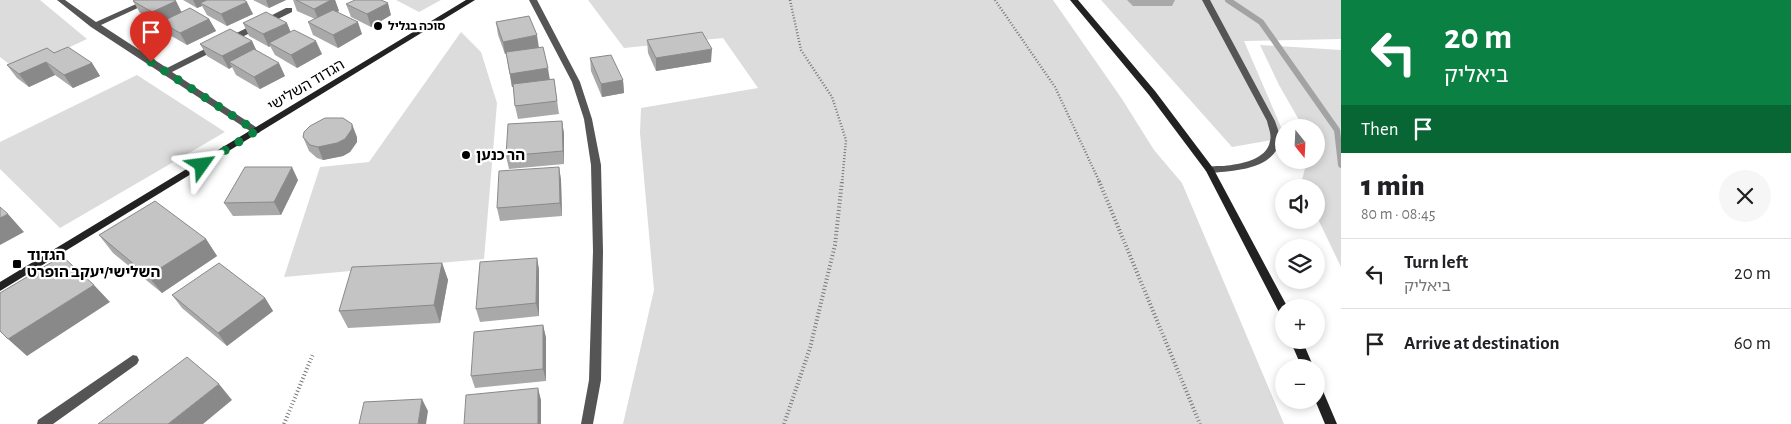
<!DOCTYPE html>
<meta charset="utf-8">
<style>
:root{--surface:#fff;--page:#f6f6f6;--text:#202124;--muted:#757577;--line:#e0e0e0}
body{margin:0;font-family:"Alegreya Sans","Noto Sans Hebrew",sans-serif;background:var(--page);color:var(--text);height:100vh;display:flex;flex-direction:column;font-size:19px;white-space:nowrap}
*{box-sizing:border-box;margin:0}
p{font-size:16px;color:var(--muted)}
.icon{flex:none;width:28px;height:28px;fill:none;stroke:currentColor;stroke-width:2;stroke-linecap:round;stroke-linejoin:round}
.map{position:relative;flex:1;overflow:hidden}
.side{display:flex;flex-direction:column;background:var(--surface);width:450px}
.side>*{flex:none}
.banner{background:#0b8043;color:#fff;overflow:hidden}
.needle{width:32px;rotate:162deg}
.fabs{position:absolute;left:1275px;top:119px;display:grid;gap:10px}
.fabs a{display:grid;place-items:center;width:50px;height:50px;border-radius:50%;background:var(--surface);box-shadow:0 2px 8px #0003;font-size:25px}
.pin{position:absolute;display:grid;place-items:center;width:42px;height:42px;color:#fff;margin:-51px -21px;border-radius:50% 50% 50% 0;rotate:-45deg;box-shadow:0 0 5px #0007}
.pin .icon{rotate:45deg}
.me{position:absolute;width:55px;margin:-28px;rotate:59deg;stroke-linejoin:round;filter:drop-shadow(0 0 4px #0008)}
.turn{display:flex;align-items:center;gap:18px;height:105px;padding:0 20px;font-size:22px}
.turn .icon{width:65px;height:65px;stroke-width:2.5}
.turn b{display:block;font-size:35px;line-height:42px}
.then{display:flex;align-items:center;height:48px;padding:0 20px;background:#0003;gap:10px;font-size:19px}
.round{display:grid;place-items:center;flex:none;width:52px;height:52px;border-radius:26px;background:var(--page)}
.summary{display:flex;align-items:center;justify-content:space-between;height:85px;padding:0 20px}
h1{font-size:30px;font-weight:800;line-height:38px}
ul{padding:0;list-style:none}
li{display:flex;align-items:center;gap:15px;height:70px;padding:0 20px;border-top:1px solid var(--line)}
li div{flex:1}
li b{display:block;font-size:19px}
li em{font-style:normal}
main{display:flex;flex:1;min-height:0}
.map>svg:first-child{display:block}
</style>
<main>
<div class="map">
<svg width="1341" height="424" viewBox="0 0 1341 424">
<rect width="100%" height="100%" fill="#fff"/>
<!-- green -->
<path fill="#dcdcdc" d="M0,0h40l47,39 -69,32 -18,-14z
M396,0h45l-22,12z
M588,0h465l69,99 32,51 28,33 102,241h-661l31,-134 -14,-157 1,-25 117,-20 -35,-50 -99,10z
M1101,0h240v39l-97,2 40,93v4l-52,9z
M461,32l20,20 16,51 -13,156 -200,18 36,-110 49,-5z
M1260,45l81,5v217l-25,-52v-27l-13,-1 -2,-3 6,-24h9v-32l-13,-1 -24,-42z
M137,75l88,57 -165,96 -60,-59v-27z"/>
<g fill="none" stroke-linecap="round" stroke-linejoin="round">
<!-- stream -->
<path stroke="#a3a3a3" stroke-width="6" d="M1228,0l33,22 76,108 4,35"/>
<!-- path-far1 -->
<path stroke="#777" stroke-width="2.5" stroke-dasharray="1 2" stroke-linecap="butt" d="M790,0l11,50 31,47 14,43 -4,43
M995,0l60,87 45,96"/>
<!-- path -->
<path stroke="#777" stroke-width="4" stroke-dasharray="1 2.5" stroke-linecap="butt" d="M1099,181l101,243
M284,424l29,-70
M784,424l26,-76 25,-103 7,-64"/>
<!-- street -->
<path fill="#555" fill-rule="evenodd" d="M57,0h8l31,22 49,-22h10l-54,25 66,43 119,-60h6v4l-120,60 87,57 1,2 -1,2h-6l-162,-106z
M529,0h8l43,82 12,37 9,46 2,86 -2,129 -8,44h-12l8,-44 4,-129 -2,-86 -7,-46 -12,-37z
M1202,0h8l65,121c2,6 5,13 5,19 -5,30 -48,31 -70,33l-5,-3c5,-5 12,-4 19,-4 16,-2 43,-6 46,-25 2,-7 -2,-14 -3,-20z
M133,355l4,1 2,4 -2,4 -84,60h-16l1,-4z"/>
<!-- secondary -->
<path fill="#222" fill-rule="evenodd" d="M466,0h9l-475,291v-9z
M1070,0h8l77,91 58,77 75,140h-4v8l-4,-2 -74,-143 -57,-76z
M1290,340h12l12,28h-12z
M1316,383l4,1 17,40h-12l-10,-24h1z"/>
</g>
<!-- wall -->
<path fill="#a9a9a9" d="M183,0h61l9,14 -26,12 -20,-11 -5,-9 -5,2z
M253,0h33l-17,8z
M293,0h42l4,11 -2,1 25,22 -24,14 -25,-13 -5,-13 7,-3 -18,-8z
M1127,0h48l-3,6h-39z
M133,1h43l5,11 28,7 7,12 -29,14 -19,-11 -7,-11 -2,1 -19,-11z
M346,4l45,11 -20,12 -20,-10z
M496,22l43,25 11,33 4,-1 5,35 -41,5 -3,-13 -2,-20 -1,1 -6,-33h-1l-7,-19z
M243,23l48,9 31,22 -25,14 -22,-13 -5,-9 -1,1 -20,-11z
M647,40l64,22 -55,9 -8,-18z
M252,41l4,9 29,26 -25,13 -24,-14 -4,-8 -3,2 -22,-13 -7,-12z
M54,53l38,10 8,13 -27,12 -18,-13 -26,12 -12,-9 -10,-13z
M590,58l33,22 1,13 -22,4 -11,-26z
M562,121l2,13v30l-55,5 -3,-13z
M303,137h54v5l-7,10 -7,4 -20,4 -6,-2 -8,-7z
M559,167l2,13 1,36 -62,5 -3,-13z
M298,180l-17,35 -48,1 -9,-13z
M99,235l107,4 11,17 -55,37 -49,-40z
M537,258l2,12v46l-59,6 -4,-13z
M442,263l6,17 -8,43 -92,5 -9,-17z
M172,295l93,3 8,13 -46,35 -45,-38z
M543,325l3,13v43l-71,7 -4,-12z"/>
<!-- shaded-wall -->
<path fill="#898989" d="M193,0h22l-15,3 2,3 -5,2z
M266,0h20l-17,8z
M331,0h4l4,11 -20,10 -5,-12z
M176,1l6,12 -21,9v1l-2,1 -7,-12z
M247,2l6,12 -26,12 -6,-12z
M388,3l3,12 -20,12 -4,-13z
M209,19l7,12 -29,14 -7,-12z
M358,22l4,12 -24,14 -5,-13z
M287,23l5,12 -23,8 1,3 -1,1 -6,-13z
M537,35l2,13 -34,6 -2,-12z
M252,41l6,13 -29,8 3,5 -3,2 -7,-13z
M316,41l6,13 -25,14 -6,-13z
M712,49l-1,13 -55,9v-13z
M46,62l9,13 -26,12 -10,-13z
M92,63l8,13 -27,12 -9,-13z
M279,63l6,13 -25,13 -6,-12z
M548,68l2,13 -38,6 -2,-13z
M623,80l1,13 -22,4 -1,-13z
M562,121l2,13v30l-1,-13z
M352,124l5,13v5l-7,10 -7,4 -20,4 -5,-13z
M292,167l6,13 -17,35 -7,-13z
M559,167l2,13 1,36 -2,-13z
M8,214l16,18 -24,13v-27z
M206,239l11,17 -55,37 -14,-17z
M537,258l2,12v46l-3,-13z
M442,263l6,17 -8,43 -6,-18z
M94,285l16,17 -83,54 -19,-17z
M265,298l8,13 -46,35 -9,-13z
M543,325l3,13v43l-3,-12z
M219,384l13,16 -29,24h-35z
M538,388l3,12v24h-3z
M422,399l6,12 -2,13h-8z"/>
<!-- building -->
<path fill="#c4c4c4" stroke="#898989" d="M135,0h39l2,1 -24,11 -19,-11z
M207,0h37l3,2 -26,12 -21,-11z
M296,0h35l-17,9z
M355,0h26l7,3 -21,11 -21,-10z
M190,8l19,11 -29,14 -19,-11z
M333,10l25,12 -25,13 -25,-13z
M266,12l21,11 -24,11 -20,-11z
M529,16l8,19 -34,7 -7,-20z
M230,29l22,12 -30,15 -22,-12z
M294,30l22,11 -25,14 -22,-12z
M702,32l10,17 -56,9 -9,-18z
M68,47l24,16 -28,12 -18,-13 -27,12 -12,-9 40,-17 7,5z
M543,47l5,21 -38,6 -4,-22z
M254,49l25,14 -25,14 -25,-15z
M611,55l12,25 -22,4 -11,-26z
M554,79l3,22 -42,5 -2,-22z
M325,118h18l9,6v5l-7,10 -8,4 -19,4 -8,-2 -7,-8 1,-5 6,-6z
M562,121l1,30 -57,5 2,-32z
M245,167h47l-18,35 -50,1z
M559,167l1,36 -63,5 2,-37z
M155,201l51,38 -58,37 -49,-41z
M0,207l8,7 -8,4z
M62,256l32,29 -86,54 -8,-8v-38z
M537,258l-1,45 -60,6 4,-47z
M219,263l46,35 -47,35 -46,-38z
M442,263l-8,42 -95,6 13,-44z
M543,325v44l-72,7 3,-44z
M187,357l32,27 -51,40h-70z
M538,388v36h-74l2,-29z
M422,399l-4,25h-59l5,-22z"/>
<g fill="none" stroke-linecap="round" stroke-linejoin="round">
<!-- route -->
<path stroke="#0b8043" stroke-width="9" stroke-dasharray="0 16.2" d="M151,62l105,69 -54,34"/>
</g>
<!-- markers -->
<g fill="#000" stroke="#fff" stroke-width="2">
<circle cx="378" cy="26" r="5"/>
<circle cx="466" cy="155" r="5"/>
<rect x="12" y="259" width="10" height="10" rx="2.5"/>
</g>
<g text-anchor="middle" stroke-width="4.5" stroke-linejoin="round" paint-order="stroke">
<!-- far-poi labels -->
<g font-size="12" font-weight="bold" fill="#000" stroke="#fff" text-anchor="start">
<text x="388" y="30">סוכה בגליל</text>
</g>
<!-- street labels -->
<g font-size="15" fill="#000" stroke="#fff">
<text transform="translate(306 85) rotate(-31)" y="5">הגדוד השלישי</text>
</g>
<!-- poi labels -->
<g font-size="15" font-weight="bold" fill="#000" stroke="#fff" text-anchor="start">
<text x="476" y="160">הר כנען</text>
<text x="27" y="260">הגדוד<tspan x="27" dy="17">השלישי/יעקב הופרט</tspan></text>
</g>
</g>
</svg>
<div class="fabs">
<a><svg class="needle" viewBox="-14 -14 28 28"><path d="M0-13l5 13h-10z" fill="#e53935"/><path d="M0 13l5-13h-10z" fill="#757577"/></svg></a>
<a><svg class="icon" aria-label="sound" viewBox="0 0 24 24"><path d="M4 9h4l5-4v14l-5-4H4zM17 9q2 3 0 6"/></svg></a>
<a><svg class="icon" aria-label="layers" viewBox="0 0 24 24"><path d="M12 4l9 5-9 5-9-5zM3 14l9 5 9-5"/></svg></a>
<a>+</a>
<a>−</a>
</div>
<div class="pin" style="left:151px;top:62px;background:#d93025"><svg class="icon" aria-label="arrive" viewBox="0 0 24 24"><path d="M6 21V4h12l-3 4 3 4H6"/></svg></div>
<svg class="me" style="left:202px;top:165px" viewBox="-20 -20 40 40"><path d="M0-17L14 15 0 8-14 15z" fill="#0b8043" stroke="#fff" stroke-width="4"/></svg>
</div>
<section class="side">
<div class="banner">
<div class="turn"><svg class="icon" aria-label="left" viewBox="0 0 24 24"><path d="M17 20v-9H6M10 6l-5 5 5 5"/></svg><div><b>20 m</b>ביאליק</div></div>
<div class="then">Then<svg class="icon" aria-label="arrive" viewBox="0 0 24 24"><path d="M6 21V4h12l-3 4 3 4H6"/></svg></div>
</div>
<div class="summary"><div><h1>1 min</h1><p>80 m · 08:45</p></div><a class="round"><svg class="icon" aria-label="close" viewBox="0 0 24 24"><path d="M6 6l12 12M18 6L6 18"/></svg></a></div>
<ul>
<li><svg class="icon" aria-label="left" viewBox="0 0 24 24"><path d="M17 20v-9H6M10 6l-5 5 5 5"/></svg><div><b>Turn left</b><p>ביאליק</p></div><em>20 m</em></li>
<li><svg class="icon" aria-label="arrive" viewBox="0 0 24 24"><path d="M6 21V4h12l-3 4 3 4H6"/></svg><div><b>Arrive at destination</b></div><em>60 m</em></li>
</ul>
</section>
</main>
